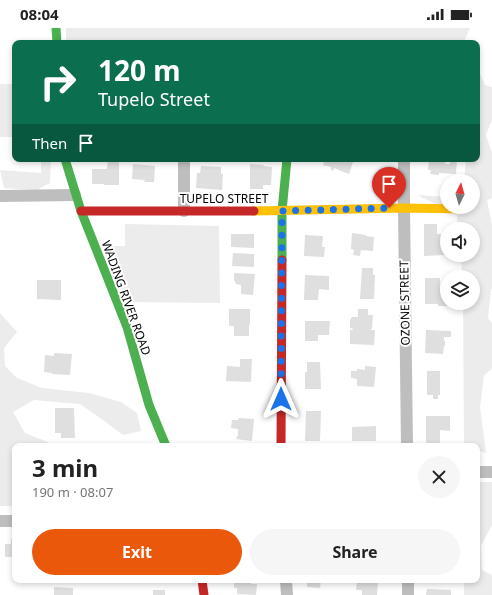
<!DOCTYPE html>
<meta charset="utf-8">
<style>
:root{--surface:#fff;--page:#f6f6f6;--text:#222;--muted:#767676;--accent:#ea580c}
body{margin:0;font-family:"Noto Sans",sans-serif;background:var(--page);color:var(--text);height:100vh;display:flex;flex-direction:column;font-size:15px;white-space:nowrap}
*{box-sizing:border-box;margin:0}
p{font-size:13px;color:var(--muted)}
.icon{flex:none;width:22px;height:22px;fill:none;stroke:currentColor;stroke-width:2;stroke-linecap:round;stroke-linejoin:round}
.map{position:relative;flex:1;overflow:hidden}
.panel{position:absolute;left:12px;top:415px;width:468px;height:140px;display:flex;flex-direction:column;background:var(--surface);border-radius:8px;box-shadow:0 2px 6px #0003}
.panel>*{flex:none}
.hud{position:absolute;left:12px;top:12px;width:468px;height:122px;border-radius:8px;box-shadow:0 2px 6px #0003;background:#0b6e4f;color:#fff;overflow:hidden}
.needle{width:26px;rotate:5deg}
.buttons{position:absolute;left:440px;top:146px;display:grid;gap:8px}
.buttons a{display:grid;place-items:center;width:40px;height:40px;border-radius:50%;background:var(--surface);box-shadow:0 2px 6px #0003;font-size:20px}
.pin{position:absolute;display:grid;place-items:center;width:34px;height:34px;color:#fff;margin:-41px -17px;border-radius:50% 50% 50% 0;rotate:-45deg;box-shadow:0 0 4px #0007}
.pin .icon{rotate:45deg}
.me{position:absolute;width:44px;margin:-22px;rotate:0deg;stroke-linejoin:round;filter:drop-shadow(0 0 3px #0008)}
.turn{display:flex;align-items:center;gap:14px;height:84px;padding:0 20px;font-size:18px}
.turn .icon{width:52px;height:52px;stroke-width:2.5}
.turn b{display:block;font-size:28px;line-height:34px}
.then{display:flex;align-items:center;height:38px;padding:0 20px;background:#0003;gap:8px;font-size:15px}
.round{display:grid;place-items:center;flex:none;width:42px;height:42px;border-radius:21px;background:var(--page)}
.head{display:flex;align-items:center;justify-content:space-between;height:68px;padding:0 20px}
h1{font-size:24px;font-weight:700;line-height:30px}
.cta{display:flex;gap:8px;margin-top:auto;padding:8px 20px}
.cta a{flex:1;height:46px;border-radius:24px;background:var(--accent);color:#fff;font-size:16px;font-weight:700;line-height:46px;text-align:center}
.cta a+a{background:var(--page);color:var(--text)}
.status{display:flex;justify-content:space-between;align-items:center;height:28px;padding:0 20px;background:var(--surface);direction:ltr}
.status svg{height:11px;fill:currentColor}
.map>svg:first-child{display:block}
</style>
<div class="status"><b>08:04</b><svg viewBox="0 0 49 12"><path d="M0 12V9h3v3zM5 12V6h3v6zM10 12V3h3v9zM15 12V0h3v12zM26 1h20v11H26zM47 4h2v5h-2z"/></svg></div>
<div class="map">
<svg width="492" height="567" viewBox="0 0 492 567">
<rect width="100%" height="100%" fill="#fff"/>
<!-- green -->
<path fill="#ececec" d="M66,0h404l-5,11 1,4h-400z
M477,39l8,18 7,2v33l-6,15 6,18v45l-5,2 5,25v64h-1l-3,29 4,5v45l-8,8 -4,31 6,46 -9,-3v-4h-13l-1,-143h10v-26h-11l-1,-22h12v-26h-15l-1,-14 -40,-20 30,2v10h26v-26h-9l2,-22h11z
M0,56h15v53h-15z
M41,131h10l-1,24 -13,7 -33,-2 -4,-18 41,3z
M125,196l94,2 1,77 -94,-1 -24,-56h23z
M0,285l17,19 -13,16 1,18 12,12 25,10 47,5 32,9 16,11 4,18 -18,4 -20,-15 -23,-16 -46,-4 -21,12 12,21 25,10 28,3h-63v60h-15z
M477,454h15v43l-11,21 1,24 10,5v20h-28v-15h13z"/>
<!-- building -->
<path fill="#dfdfdf" d="M108,131h11v26h-15v-1h-12v-15h15z
M325,131h29l-5,15 -15,-6 -1,3 -2,-1v-3l-8,-2z
M429,131h17l-1,5h5v-5h7l-1,15 -17,-1v2l-9,-1 1,-4h-3z
M133,136l22,2 -1,16h-10l1,-2 -13,-1z
M250,136l14,1 -1,1 9,1 -1,18h-8v4h-13z
M201,138l20,1v7h2l-1,16 -26,-2 1,-15h3z
M424,196h13v10h4l-1,3 7,1v10h-3v7l-20,1z
M352,205l14,2v1l8,1 -1,14 -12,-1 -1,6 -7,-1 1,-5 -3,-1z
M231,206h23v14l-23,-1z
M305,207l18,1 -1,11h3l-1,10 -20,-1z
M233,225l21,1v13l-22,-1z
M362,240h11v7h2l-1,24h-14z
M234,245l21,1 -2,21 -12,-1v-9l-5,-1 -2,-4z
M305,247l24,1v14l-10,-1 -1,11h-14z
M425,250h15v14h7v11h1v3h-10v-2h-13z
M37,252h24v20l-24,-1z
M229,281h21v16h-1v11h-15v-10h-5z
M358,281h10v6h5l-1,14h-2l1,1h4l-1,15 -24,-1v-14h3v-1l-3,-1v-8l2,-3h6z
M305,293h25l-1,14h-11v6h-13z
M426,302l25,1v6h-7v4h1v5h-1l-1,8 -18,-1z
M54,325l18,1 -2,21 -18,-1v-1l-8,-1 1,-17 9,1z
M240,331h12l-1,23 -25,-1 1,-15 13,1z
M307,334h13l1,27h-16v-17h2z
M365,338l11,1 -2,20 -17,-1v-7l-6,-1v-7h6v-2l8,1z
M427,343h13v24h-2v4h-5v-4h-6z
M55,380h19l1,30h-14v-5h-6z
M306,383h15l-1,30h-15z
M426,388h24v15l-10,-1v16h-14z
M239,390l15,1 -2,22 -16,-2 1,-3h1v-7l-7,-1 1,-8h6z
M376,398v15h-24v-14z
M11,511h4v18h-10v-13h6z
M234,552h18l-1,4h6l-1,11 -19,-1v-6h-3z
M307,552h14l-1,8 -13,-1z
M362,552h16l-1,15h-15v-5h-6l1,-9 5,1z
M54,559l19,1v7h-19z
M427,561l24,1v5h-25z
M153,562h12v5h-12z"/>
<g fill="none" stroke-linecap="round" stroke-linejoin="round">
<!-- street -->
<path stroke="#bebebe" stroke-width="12" d="M404,131v49l3,238
M0,168l75,-1
M184,183v-52
M477,444h15
M0,493h15
M286,552l1,15
M408,552v15"/>
<!-- fast -->
<path stroke="#4caf50" stroke-width="9" d="M56,0l1,15
M65,131l16,52 46,116 22,78 17,41
M282,232v-49l5,-52"/>
<!-- slow -->
<path stroke="#ffc107" stroke-width="9" d="M254,183l150,-3 59,1"/>
<!-- jam -->
<path stroke="#c62828" stroke-width="9" d="M81,183h173
M281,418l1,-186
M202,552l2,15"/>
</g>
<g fill="none" stroke-linecap="round" stroke-linejoin="round">
<!-- route -->
<path stroke="#1a73e8" stroke-width="7" stroke-dasharray="0 12.6" d="M281,371l1,-188 107,-3"/>
</g>
<g text-anchor="middle" stroke-width="4" stroke-linejoin="round" paint-order="stroke">
<!-- street labels -->
<g font-size="12" fill="#000" stroke="#fff">
<text x="224" y="175">TUPELO STREET</text>
<text transform="translate(126 270) rotate(70)" y="4">WADING RIVER ROAD</text>
<text transform="translate(405 275) rotate(-91)" y="4">OZONE STREET</text>
</g>
</g>
</svg>
<div class="buttons">
<a><svg class="needle" viewBox="-14 -14 28 28"><path d="M0-13l5 13h-10z" fill="#e53935"/><path d="M0 13l5-13h-10z" fill="#767676"/></svg></a>
<a><svg class="icon" aria-label="sound" viewBox="0 0 24 24"><path d="M4 9h4l5-4v14l-5-4H4zM17 9q2 3 0 6"/></svg></a>
<a><svg class="icon" aria-label="layers" viewBox="0 0 24 24"><path d="M12 4l9 5-9 5-9-5zM3 14l9 5 9-5"/></svg></a>
</div>
<div class="pin" style="left:389px;top:180px;background:#d93025"><svg class="icon" aria-label="arrive" viewBox="0 0 24 24"><path d="M6 21V4h12l-3 4 3 4H6"/></svg></div>
<svg class="me" style="left:281px;top:371px" viewBox="-20 -20 40 40"><path d="M0-17L14 15 0 8-14 15z" fill="#1a73e8" stroke="#fff" stroke-width="4"/></svg>
<div class="hud">
<div class="turn"><svg class="icon" aria-label="right" viewBox="0 0 24 24"><path d="M7 20v-9h11M14 6l5 5-5 5"/></svg><div><b>120 m</b>Tupelo Street</div></div>
<div class="then">Then<svg class="icon" aria-label="arrive" viewBox="0 0 24 24"><path d="M6 21V4h12l-3 4 3 4H6"/></svg></div>
</div>
<section class="panel">
<div class="head"><div><h1>3 min</h1><p>190 m · 08:07</p></div><a class="round"><svg class="icon" aria-label="close" viewBox="0 0 24 24"><path d="M6 6l12 12M18 6L6 18"/></svg></a></div>
<div class="cta"><a>Exit</a><a>Share</a></div>
</section>
</div>
